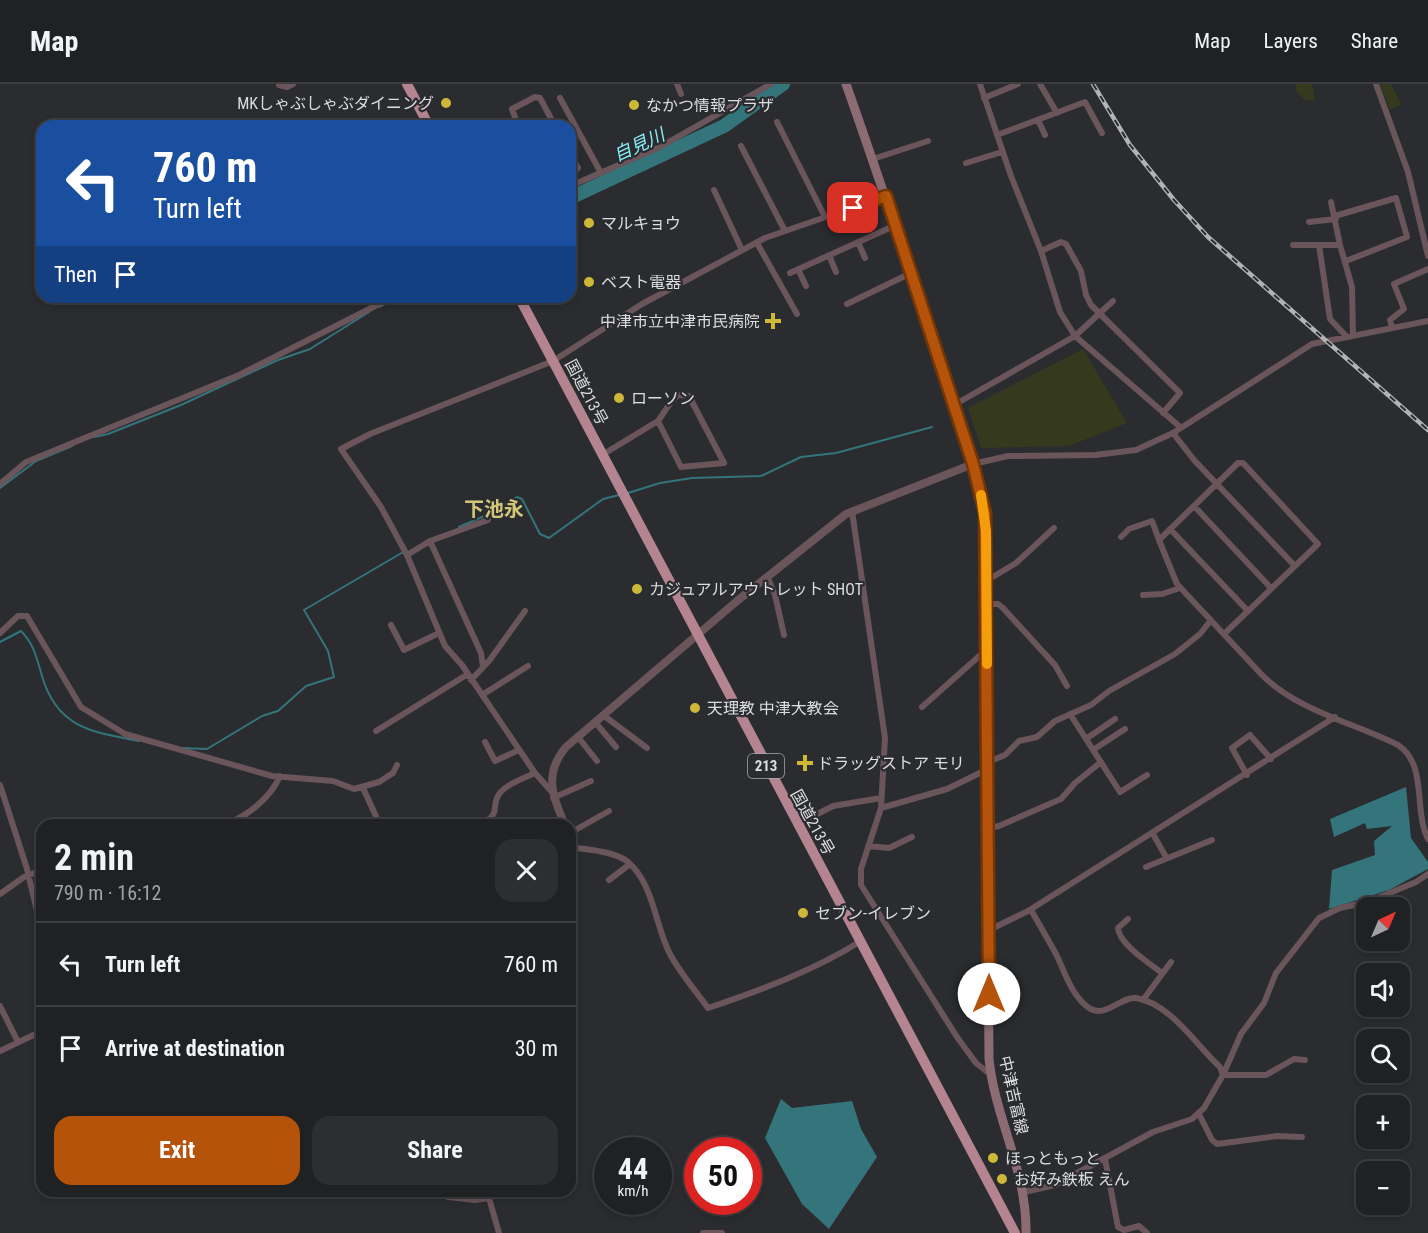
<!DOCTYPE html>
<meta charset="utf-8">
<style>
:root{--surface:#202123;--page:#2d2e30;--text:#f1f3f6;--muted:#a2a3a6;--line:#3d3e41;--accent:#b45309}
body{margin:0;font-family:"Roboto Condensed","Noto Sans JP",sans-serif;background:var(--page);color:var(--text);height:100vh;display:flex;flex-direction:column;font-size:22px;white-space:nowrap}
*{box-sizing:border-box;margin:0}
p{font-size:20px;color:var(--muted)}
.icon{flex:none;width:33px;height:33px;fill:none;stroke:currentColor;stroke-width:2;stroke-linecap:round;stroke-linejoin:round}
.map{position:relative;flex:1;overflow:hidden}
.sheet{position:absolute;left:36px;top:735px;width:540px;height:378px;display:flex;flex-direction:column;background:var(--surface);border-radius:18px;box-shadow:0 3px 9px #0003,0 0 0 2px var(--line)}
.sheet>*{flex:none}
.banner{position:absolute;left:36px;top:36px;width:540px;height:183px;border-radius:18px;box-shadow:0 3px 9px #0003,0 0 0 2px var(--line);background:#1a4fa0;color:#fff;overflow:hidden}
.needle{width:39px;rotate:44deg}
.buttons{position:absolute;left:1356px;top:813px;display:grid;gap:12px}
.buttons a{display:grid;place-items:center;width:54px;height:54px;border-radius:12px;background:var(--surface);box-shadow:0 3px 9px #0003,0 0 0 2px var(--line);font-size:30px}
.speed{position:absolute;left:594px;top:1053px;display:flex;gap:12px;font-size:30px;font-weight:700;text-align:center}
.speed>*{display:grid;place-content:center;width:78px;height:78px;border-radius:50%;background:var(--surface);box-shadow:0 3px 9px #0003,0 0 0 2px var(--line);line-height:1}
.speed small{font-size:15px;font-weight:400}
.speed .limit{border:9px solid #d22;background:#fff;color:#111}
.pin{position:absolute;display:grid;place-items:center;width:51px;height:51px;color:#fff;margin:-26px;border-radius:12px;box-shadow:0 3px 9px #0006}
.me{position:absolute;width:66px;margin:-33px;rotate:0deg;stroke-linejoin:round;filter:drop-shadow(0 0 4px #0008)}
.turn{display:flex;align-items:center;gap:21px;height:126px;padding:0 18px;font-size:27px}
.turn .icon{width:78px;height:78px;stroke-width:2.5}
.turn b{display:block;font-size:42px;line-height:51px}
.then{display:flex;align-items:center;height:57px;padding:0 18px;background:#0003;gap:12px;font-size:22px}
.round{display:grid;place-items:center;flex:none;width:63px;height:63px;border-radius:18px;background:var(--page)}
.summary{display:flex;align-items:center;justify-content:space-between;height:102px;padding:0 18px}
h1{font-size:36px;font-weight:700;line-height:45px}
.primary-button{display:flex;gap:12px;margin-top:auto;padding:12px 18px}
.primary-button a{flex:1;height:69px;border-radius:18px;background:var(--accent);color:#fff;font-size:24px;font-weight:700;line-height:69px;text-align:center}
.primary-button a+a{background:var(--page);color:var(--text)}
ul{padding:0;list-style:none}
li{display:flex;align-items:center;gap:18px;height:84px;padding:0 18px;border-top:2px solid var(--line)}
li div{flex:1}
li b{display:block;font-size:22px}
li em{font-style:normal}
header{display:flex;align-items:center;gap:36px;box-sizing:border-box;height:84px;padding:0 30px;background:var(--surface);border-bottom:2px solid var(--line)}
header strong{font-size:28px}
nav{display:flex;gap:33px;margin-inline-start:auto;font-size:21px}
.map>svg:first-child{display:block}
</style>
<header>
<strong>Map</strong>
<nav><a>Map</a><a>Layers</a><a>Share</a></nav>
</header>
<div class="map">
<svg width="1428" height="1149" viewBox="0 0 1428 1149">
<rect width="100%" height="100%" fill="#2a2c2f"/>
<!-- green -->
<path fill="#35391d" d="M1296,0h16l3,17 -10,-1 -10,-10z
M1380,0h11l10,20 -11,6z
M1083,265l44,74 -58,23 -88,2 -13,-40z"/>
<!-- water -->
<path fill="#34747b" d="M1406,703l5,51 17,24v7l-39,21 -60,19 3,-39 43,-15 -1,-14 18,-15 -25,3 -2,-6 -31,14 -4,-18z
M781,1015l11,9 60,-7 9,28 16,28 -48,72 -27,-25 -37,-66z"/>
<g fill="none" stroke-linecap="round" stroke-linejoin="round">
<!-- stream -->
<path stroke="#34747b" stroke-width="2" d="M379,223l16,-8
M94,353l14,-3 73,-29 97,-45 32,-11 59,-37
M0,404l36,-27 36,-15
M628,409l32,-10 32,-5 69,-2 40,-19 35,-4 96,-26
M459,443l30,-13 28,-17 5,2 18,35 9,4 54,-39 16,-4
M0,558l21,-11c13,13 16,28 21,45 15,52 50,56 97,65
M183,664l24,1 55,-33 16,-5 28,-25 28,-9 -6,-26 -24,-41 101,-59"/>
<!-- river -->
<path stroke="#34747b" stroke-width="14" d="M570,114l154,-72 59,-42"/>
<!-- minor -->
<path stroke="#6a555a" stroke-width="6" d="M677,0l4,10
M1040,0l17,29
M1376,0l32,88 20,84
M279,1l8,2 6,-3
M560,14l41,75
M984,14l34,-14
M1038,36l7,15
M777,38l48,95
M518,42l-6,-17 23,-12 5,1 15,28
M997,51l88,-33 17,31
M741,62l44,85
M570,70l8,14 -8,7
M873,75l55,-18
M966,79l36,-11
M570,102l88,-38 113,-64
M714,106l28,60
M1331,118l9,43
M1335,132l61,-18 11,39 -61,24
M1309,138l27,-3
M858,158l7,16
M757,159l40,71
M1293,161h47l12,42 1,48
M1319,161l11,74 17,18
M1041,167l20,-9 5,2 15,27 5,24 5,10 89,88 -17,20
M829,171l7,17
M798,185l8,17
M790,189l106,-48
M1113,217l-38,35 104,90
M847,220l64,-31
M1392,243l-2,-7 14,-11 -10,-25 34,-15
M954,321l121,-69 -15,-24 -19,-61 -30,-75 -31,-92
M1173,349l21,27 100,105
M602,371l56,-34 13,-19 7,-7 11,1 35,67 -43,4 -23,-46
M973,380l35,-8 87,-1 41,-5 37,-17 139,-89 116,-23
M0,400l26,-22 213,-87 154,-78
M1194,422l76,81
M852,427l33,227 -4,70 -20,61v16l96,152 19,26 15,12
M1170,445l77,81
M1121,453l8,-8 23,-8 7,19
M430,457l58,-21
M407,471l23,-14 51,112 2,13
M767,492l8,19 9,40
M986,497l30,-18 38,-35
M1143,511l19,-1 18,-6
M987,520h11l5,4 52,57 12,21
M391,541l13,25 35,-17
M0,549l18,-17h9l54,91 44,27 147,42 61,5 21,8 25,-7 14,-9 4,-8
M1224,550l94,-90 -75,-81h-5l-79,77 18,44 84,90c35,36 93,49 137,71 30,20 15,64 30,94
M471,596l18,-19 36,-50
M482,611l46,-29
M922,623l64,-57
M1070,630l50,78 27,-17
M603,631l44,33
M595,638l21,25
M376,647l92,-57
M578,653l19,24
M1086,655l29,-20
M485,658l10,19 24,-11
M1093,666l32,-21
M988,678l17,-7 14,-14 18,-4 18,-16 36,-16 18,-14 66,-37 25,-20 11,-14
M1247,691l-15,-27 18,-13 21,24
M0,701l27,84 15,63
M363,704l17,37
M551,707l-16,-18 -73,-108 -17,-19 -38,-91 -26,-48 -40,-58 29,-15 183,-73 89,-57 123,-66 121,-42
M553,714l38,-17
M881,724l66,-19 41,-20
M798,740l35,-18 48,-8
M224,741c22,-8 46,-26 56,-49
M443,741l7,-5h38c10,-7 5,-13 9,-22 4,-12 27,-20 38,-25
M988,744l11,-2 62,-27 14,-16 26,-21
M570,749l39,-22
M1153,750l13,23
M868,762l21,2 23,-11
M570,763c17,3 45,4 58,15 26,22 27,64 42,92 10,19 25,36 38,54 53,-18 105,-37 153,-67
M1146,783l66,-27
M609,796l21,-16
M0,810l24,-17 18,-7
M1128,835l-10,9c1,16 31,35 44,45
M989,846l39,-19 307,-194
M1143,916l28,-38
M0,922l18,36
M0,967l42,-20
M1305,976l-11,-1 -28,16h-43l18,-41 23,-31 12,-30 43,-55 21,-10 28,-6 48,-20 12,-8
M1199,1030l13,26 5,4 60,-8 25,1
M1105,1075l13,68 6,3 15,-4 8,7
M447,1107l1,6 27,3 14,-2
M487,1107l12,42
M1024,1108l31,-7 98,-53 39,-13 12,-11 19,-33 -3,-8c-24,-22 -50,-64 -84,-69 -15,-2 -30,21 -47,10 -18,-13 -24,-36 -33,-54 -8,-15 -17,-30 -25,-44
M703,1149h19"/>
<!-- tertiary -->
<path stroke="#6a555a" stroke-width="8" d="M565,741c-12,-28 -22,-51 1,-78l171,-146 109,-87 127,-50"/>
<!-- secondary -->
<path stroke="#8d6b73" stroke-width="9" d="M846,0c32,90 62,181 92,272 17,52 37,104 47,157l4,546c6,60 38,111 37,174"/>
<!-- trunk -->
<path stroke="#b48490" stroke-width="10" d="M407,0l22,42
M519,213l496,936"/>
<!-- rail casing -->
<g stroke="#b1b3b5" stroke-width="4.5">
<path id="rail" d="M1093,0l37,61 44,55 34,37 220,193"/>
</g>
<!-- rail -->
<use href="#rail" stroke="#2a2c2f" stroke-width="2" stroke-dasharray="7" stroke-linecap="butt"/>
</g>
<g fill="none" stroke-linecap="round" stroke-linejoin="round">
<!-- route casing -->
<g stroke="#753606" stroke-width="15">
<path id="route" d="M853,124l33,-12 87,268 12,49 4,481"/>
</g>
<!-- route -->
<use href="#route" stroke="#b45309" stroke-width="10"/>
<!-- slow -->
<path stroke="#f59e0b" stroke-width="10" d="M981,411l5,36 1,133"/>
</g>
<!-- markers -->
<g fill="#ceb838" stroke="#2a2c2f" stroke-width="2">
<circle cx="446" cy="19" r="6"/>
<circle cx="634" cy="21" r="6"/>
<circle cx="589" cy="139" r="6"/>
<circle cx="589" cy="198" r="6"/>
<path d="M770 228h6v6h6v6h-6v6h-6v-6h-6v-6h6z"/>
<circle cx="619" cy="314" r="6"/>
<circle cx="637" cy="505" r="6"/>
<circle cx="695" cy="624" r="6"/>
<path d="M802 670h6v6h6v6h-6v6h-6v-6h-6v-6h6z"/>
<circle cx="803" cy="829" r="6"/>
<circle cx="993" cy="1074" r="6"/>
<circle cx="1002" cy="1095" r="6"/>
</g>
<g text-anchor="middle" stroke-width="4.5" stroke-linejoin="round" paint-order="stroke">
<!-- shield labels -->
<rect fill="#2a2c2f" stroke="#a7a8aa" stroke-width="1.5" x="748" y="670" width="36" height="24" rx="4.5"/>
<g font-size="15" font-weight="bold" fill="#dcdddf">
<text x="766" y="687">213</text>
</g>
<!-- poi labels -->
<g font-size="16" fill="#dcdddf" stroke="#2a2c2f" text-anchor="start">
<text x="434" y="25" text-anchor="end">MKしゃぶしゃぶダイニング</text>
<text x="646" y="27">なかつ情報プラザ</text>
<text x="601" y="145">マルキョウ</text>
<text x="601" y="204">ベスト電器</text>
<text x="760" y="243" text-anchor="end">中津市立中津市民病院</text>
<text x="631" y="320">ローソン</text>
<text x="649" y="511">カジュアルアウトレット SHOT</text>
<text x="707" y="630">天理教 中津大教会</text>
<text x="817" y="685">ドラッグストア モリ</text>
<text x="815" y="835">セブン-イレブン</text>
<text x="1005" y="1080">ほっともっと</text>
<text x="1014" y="1101">お好み鉄板 えん</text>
</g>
<!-- street labels -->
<g font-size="16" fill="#dcdddf" stroke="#2a2c2f">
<text transform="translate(587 308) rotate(62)" y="6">国道213号</text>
<text transform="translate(813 738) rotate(61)" y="6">国道213号</text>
<text transform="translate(1014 1011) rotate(77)" y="6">中津吉富線</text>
</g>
<!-- water labels -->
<g font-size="18" font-style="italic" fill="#88eef8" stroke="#2a2c2f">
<text transform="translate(639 61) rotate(-25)" y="6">自見川</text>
</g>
<!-- quarter labels -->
<g font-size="20" font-weight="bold" fill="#d3c678" stroke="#2a2c2f">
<text x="494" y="432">下池永</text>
</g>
</g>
</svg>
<div class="buttons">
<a><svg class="needle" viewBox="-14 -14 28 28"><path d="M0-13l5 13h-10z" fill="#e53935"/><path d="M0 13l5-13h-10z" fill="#a2a3a6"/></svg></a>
<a><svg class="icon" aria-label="sound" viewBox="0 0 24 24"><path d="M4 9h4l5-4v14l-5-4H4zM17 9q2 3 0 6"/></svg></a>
<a><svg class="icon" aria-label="search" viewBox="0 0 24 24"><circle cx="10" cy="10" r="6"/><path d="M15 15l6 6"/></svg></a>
<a>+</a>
<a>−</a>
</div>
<div class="speed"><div>44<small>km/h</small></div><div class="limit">50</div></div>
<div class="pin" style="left:853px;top:124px;background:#d93025"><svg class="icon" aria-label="arrive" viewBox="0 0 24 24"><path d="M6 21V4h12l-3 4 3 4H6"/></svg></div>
<svg class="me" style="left:989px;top:910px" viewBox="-20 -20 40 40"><circle r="19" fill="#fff"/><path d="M0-13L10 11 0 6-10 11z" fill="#b45309"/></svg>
<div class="banner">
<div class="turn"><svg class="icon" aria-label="left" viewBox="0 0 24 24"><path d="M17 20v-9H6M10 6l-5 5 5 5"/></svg><div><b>760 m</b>Turn left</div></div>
<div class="then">Then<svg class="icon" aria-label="arrive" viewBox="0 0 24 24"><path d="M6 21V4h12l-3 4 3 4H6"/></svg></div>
</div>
<section class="sheet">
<div class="summary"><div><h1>2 min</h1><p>790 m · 16:12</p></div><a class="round"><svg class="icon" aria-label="close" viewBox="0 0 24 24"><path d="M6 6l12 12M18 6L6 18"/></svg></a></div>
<ul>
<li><svg class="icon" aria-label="left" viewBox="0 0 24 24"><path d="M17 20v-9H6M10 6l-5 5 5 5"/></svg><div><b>Turn left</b></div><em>760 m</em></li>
<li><svg class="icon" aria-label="arrive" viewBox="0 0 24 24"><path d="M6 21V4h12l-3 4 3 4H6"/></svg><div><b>Arrive at destination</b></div><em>30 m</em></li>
</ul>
<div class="primary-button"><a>Exit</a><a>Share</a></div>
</section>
</div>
